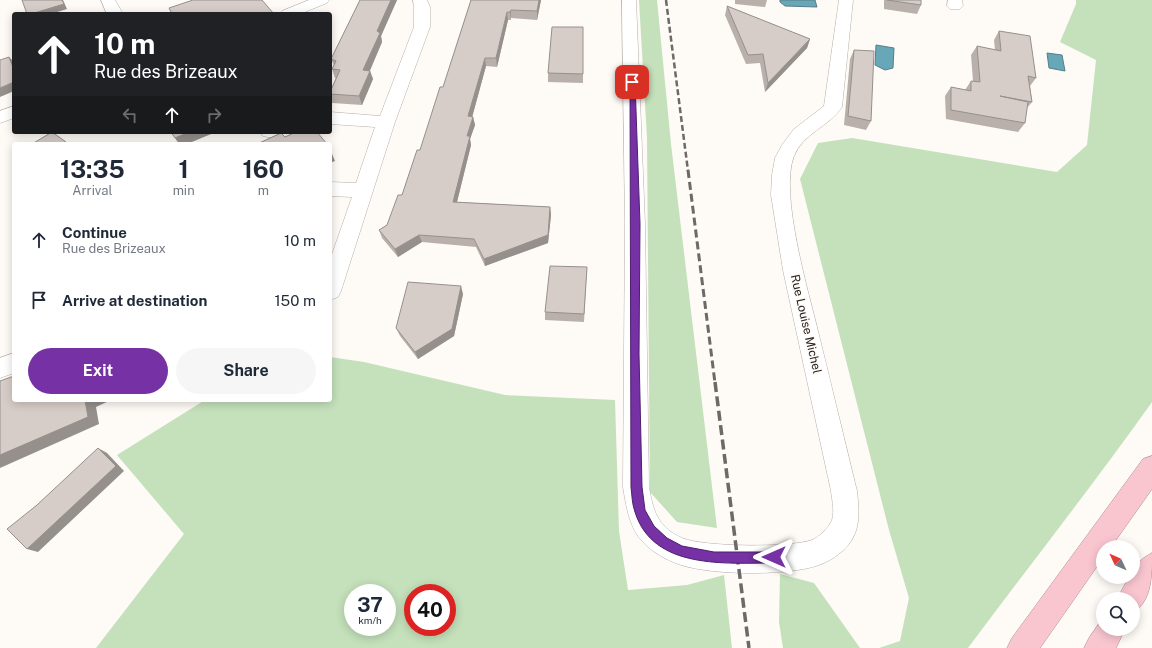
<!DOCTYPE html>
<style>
:root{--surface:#fff;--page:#f6f6f7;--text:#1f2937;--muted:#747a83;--accent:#7631a4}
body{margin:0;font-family:"Public Sans",sans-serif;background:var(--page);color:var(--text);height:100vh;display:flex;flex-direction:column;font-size:15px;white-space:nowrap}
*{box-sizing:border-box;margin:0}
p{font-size:13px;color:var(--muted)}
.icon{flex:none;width:22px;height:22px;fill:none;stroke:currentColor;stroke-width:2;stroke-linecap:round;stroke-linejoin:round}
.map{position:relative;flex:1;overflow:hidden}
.details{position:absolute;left:12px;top:142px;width:320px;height:260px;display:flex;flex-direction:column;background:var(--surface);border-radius:4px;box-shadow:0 2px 10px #0003}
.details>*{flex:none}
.hud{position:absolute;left:12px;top:12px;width:320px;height:122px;border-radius:4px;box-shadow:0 2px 10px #0003;background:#202124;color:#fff;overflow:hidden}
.needle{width:26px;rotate:314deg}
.tools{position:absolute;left:1096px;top:540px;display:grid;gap:8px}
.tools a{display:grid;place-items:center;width:44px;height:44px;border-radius:50%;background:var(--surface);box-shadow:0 2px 10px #0003;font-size:20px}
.speed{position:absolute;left:344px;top:584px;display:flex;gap:8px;font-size:20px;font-weight:700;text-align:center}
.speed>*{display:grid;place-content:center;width:52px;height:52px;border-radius:50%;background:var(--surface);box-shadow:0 2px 10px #0003;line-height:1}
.speed small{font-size:10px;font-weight:400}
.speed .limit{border:6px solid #d22;background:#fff;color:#111}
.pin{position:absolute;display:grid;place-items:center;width:34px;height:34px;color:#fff;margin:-17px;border-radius:8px;box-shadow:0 2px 6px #0006}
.me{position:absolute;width:44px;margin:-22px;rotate:270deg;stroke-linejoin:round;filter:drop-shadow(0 0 3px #0008)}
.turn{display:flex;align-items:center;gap:14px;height:84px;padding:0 16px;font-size:18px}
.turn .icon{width:52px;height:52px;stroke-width:2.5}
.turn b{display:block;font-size:28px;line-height:34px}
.lanes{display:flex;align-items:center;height:38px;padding:0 16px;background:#0003;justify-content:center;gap:20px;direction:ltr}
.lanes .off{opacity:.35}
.eta{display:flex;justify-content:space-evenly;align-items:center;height:68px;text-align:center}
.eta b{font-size:24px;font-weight:700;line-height:28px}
.cta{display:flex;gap:8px;margin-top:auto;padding:8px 16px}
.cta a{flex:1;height:46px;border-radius:24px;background:var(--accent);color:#fff;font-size:16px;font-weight:700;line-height:46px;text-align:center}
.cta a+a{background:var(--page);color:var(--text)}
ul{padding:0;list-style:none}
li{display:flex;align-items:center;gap:12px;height:60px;padding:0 16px}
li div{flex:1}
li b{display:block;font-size:15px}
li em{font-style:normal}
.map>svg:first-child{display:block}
</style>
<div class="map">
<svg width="1152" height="648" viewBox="0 0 1152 648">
<rect width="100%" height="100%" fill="#fefaf5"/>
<!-- green -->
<path fill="#c4e1bb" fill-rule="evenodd" d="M639,0h18l14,144 46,384 -40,-6 -27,-30 -3,-354z
M1076,0h76v402c-59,83 -123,164 -184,246h-89l21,-7 9,-43 -20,-68 -89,-351 18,-36 34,-5 205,34 30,-27 9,-85 -36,-18 16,-38z
M330,357l34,5 141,33 110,5 4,131 9,59 59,-5 37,-10 8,73h-636l88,-114 -67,-79 88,-55h125zM353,593h34v34h-34zM413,593h34v34h-34z
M780,574l34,9 46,65h-77l-4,-26z"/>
<!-- water -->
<path fill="#68a7b8" stroke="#547f8a" d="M780,0h35l2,7 -32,-1 -5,-4z
M876,45l18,3 -1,20 -8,2 -10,-5z
M1047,53l15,2 3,16 -16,-3z"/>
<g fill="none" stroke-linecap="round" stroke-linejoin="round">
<!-- street casing -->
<g stroke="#b7afa9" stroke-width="1">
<path id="street" d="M413,0h14l3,7v20l-35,95 -54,169 -3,6 -8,3v-40l22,-63 -22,-1v-14l26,1 19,-56 -45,-3v-12l50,4 34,-89v-20z
M948,0h14l1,6 -3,3h-10l-3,-3z
M260,132h21l-3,4 -6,2 -9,-2z
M14,353v20l-14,5v-20z"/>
</g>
<!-- secondary casing -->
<g stroke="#b7afa9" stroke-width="1">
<path id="secondary" d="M101,0h14l8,14h-16z
M309,0h20l-2,3 -27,11h-21l3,-3z
M622,0h14l9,224 4,263c4,23 8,40 33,51 21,9 108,10 130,2 7,-3 14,-10 18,-16 6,-8 2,-24 1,-33l-48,-221 -12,-75 1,-20 3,-17 7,-13 12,-16 30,-23 15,-106h14l-11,107c-13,20 -39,26 -48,49 -15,38 15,137 25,179 13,52 25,104 38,156 2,19 4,37 -8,53 -8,10 -20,18 -33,22 -32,10 -104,9 -135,-1 -15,-5 -29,-13 -39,-24 -13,-14 -16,-36 -19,-54l2,-263z
M14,106v12l-14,5v-12z"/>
</g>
<!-- highway casing -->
<g stroke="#af8d92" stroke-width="1">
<path id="highway" d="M1152,456v33l-41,58h-8v11l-63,90h-33l5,-10 131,-179z
M1152,553c0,22 0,49 -19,59v-13h-16l12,-22h4c0,-12 9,-19 19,-24z
M1103,618v11h22l-9,19h-32l5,-10z"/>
</g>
<!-- street -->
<use href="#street" fill="#fff" fill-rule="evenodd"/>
<!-- secondary -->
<use href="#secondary" fill="#fff" fill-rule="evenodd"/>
<!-- highway -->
<use href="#highway" fill="#f9c6d0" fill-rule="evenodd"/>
<!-- rail-far2 -->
<path stroke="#6c6966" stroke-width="2.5" stroke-dasharray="6 3" stroke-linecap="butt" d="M666,0l22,171"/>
<!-- rail-far1 -->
<path stroke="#6c6966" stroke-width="3" stroke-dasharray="8 4" stroke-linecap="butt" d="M688,170l27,213"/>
<!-- rail -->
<path stroke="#6c6966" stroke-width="3.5" stroke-dasharray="10 4.5" stroke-linecap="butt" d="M715,382l34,266"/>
</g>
<!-- wall -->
<path fill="#b9b0ac" d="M360,0h37l-16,36 1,6 -12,29 3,8 -11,26 -30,-2 -2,-6v-5l6,-14h-1l-3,-9 2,-4 -3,-6z
M471,0h70l-4,20 -26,-2v2h-3l-11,47 -11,-1 -14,51h1l2,8 -5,14 1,6 -14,57 93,5 1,8 -3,28 -63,23 -9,-19 -54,-5 -24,15 -16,-19 -3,-8 8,-5 15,-30 18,-45 23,-63z
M735,0h32l-2,7 -30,-3z
M884,0h37v5l-4,9 -33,-5z
M727,6l83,33 -3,9 -42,44 -5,-29 -14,1 -21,-49z
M583,27v56l-35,-1v-9z
M999,31l37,47 -6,8 2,16 -5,6 -2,15 -7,9 -72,-13 -1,-23 6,-9 14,3 6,-9h2l-2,-26 6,-9 18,4 -1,-10z
M854,50l17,71 -5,9 -22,-5 6,-66z
M587,267l-3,55 -39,-2v-8z
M463,294l-9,42 -36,23 -18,-23 -4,-8z"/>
<!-- shaded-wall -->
<path fill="#96908c" d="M62,0h1l4,9 -16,5h-20z
M391,0h6l-16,36 1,6 -16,37 -3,-9 14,-39z
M539,0h2l-4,20v-9z
M511,10v10l-1,-8z
M507,12l1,8 -11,47 -1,-9z
M810,39l-3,9 -42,44 3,-9z
M9,57l5,5v8z
M485,58l1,8 -16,59 -2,-9z
M370,71l3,8 -11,26 -3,-9z
M14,82v9l-14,6v-9z
M473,117l2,8 -5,14 1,6 -16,65 -2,-8 14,-66z
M189,132h27l-29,12h-8l-4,-6z
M330,149l5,12 -5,2z
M550,207l1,8 -3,28 -63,23 -1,-7z
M419,235l3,7 -24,15 -3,-8z
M461,286l2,8 -9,42 -36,23 -3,-7z
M85,400h26l-15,7 3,17 -99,44v-13z
M98,448l9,5 17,18 -86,81 -11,-3z"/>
<!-- building -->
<path fill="#d7cdc8" stroke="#96908c" d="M22,0h40l2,4 -33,10h-4z
M193,0h69l12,14h-102l-3,-6z
M360,0h31l-14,31 3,2 -17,37 7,1 -11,25 -29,-2v-2l10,-22 -8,-1 4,-8 -5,-2z
M471,0h68l-2,11 -26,-1 -1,2h-3l-11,46h-11l-17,58 5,1 -6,19h3l-17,66 97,5 -2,28 -64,24 -10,-20 -55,-4 -24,14 -16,-19 8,-5 11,-30h4l15,-45h3l20,-63h3z
M887,0h34v5z
M727,6l83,33 -42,44 -5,-29 -15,1z
M552,27h31v47l-35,-1z
M999,31l31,5 6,42 -8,-2 4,26 -32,-6 28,6 -3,21 -74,-13v-23l20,4v-10l9,1 -3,-36 24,5z
M854,50l20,1 -3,70 -23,-5z
M9,57l5,13v12l-14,6v-28z
M52,132l14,10v2h-34z
M171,132h18l-14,6z
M296,132h21l10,12h-70l24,-11 4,4z
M550,266l37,1 -3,47 -39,-2z
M408,282l53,4 -9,43 -37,23 -19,-24z
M14,376v24h71l3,17 -88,38v-74z
M98,448l18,18 -89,83 -20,-20 30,-24z"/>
<!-- route -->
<path fill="#7631a4" stroke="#4d206b" d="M630,80l5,2 5,142 -1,130 3,133 3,23 9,16 13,12 15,8 32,6h60l4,1 1,4 -1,4 -4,2c-48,0 -121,7 -139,-51 -3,-8 -3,-17 -4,-25z"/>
<g text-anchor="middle" stroke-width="3" stroke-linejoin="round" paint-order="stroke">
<!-- street labels -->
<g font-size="12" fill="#252220" stroke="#fefaf5">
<text transform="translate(806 324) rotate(77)" y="4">Rue Louise Michel</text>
</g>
</g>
</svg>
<div class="tools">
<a><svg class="needle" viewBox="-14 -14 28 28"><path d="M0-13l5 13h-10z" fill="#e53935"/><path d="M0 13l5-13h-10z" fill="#747a83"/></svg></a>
<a><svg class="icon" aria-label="search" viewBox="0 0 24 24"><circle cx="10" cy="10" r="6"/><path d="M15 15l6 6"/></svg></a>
</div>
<div class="speed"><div>37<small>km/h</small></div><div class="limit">40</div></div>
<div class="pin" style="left:632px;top:82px;background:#d93025"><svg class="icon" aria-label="arrive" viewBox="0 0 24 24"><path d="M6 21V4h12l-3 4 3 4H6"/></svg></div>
<svg class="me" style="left:774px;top:557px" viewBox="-20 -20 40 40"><path d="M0-17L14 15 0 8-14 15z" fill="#7631a4" stroke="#fff" stroke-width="4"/></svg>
<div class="hud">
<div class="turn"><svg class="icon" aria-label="ahead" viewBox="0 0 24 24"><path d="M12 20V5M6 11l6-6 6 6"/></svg><div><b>10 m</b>Rue des Brizeaux</div></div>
<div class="lanes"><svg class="icon off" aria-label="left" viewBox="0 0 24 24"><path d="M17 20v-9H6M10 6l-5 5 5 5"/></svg><svg class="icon" aria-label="ahead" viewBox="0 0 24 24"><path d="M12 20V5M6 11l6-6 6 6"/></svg><svg class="icon off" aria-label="right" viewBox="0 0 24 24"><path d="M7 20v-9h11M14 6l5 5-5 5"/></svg></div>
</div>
<section class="details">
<div class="eta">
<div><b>13:35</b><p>Arrival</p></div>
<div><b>1</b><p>min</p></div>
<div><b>160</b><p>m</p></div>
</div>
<ul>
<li><svg class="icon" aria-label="ahead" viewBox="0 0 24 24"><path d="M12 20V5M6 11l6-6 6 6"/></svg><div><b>Continue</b><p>Rue des Brizeaux</p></div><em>10 m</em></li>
<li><svg class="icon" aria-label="arrive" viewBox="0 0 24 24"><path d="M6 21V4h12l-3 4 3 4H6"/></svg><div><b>Arrive at destination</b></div><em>150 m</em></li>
</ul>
<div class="cta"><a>Exit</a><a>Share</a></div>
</section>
</div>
